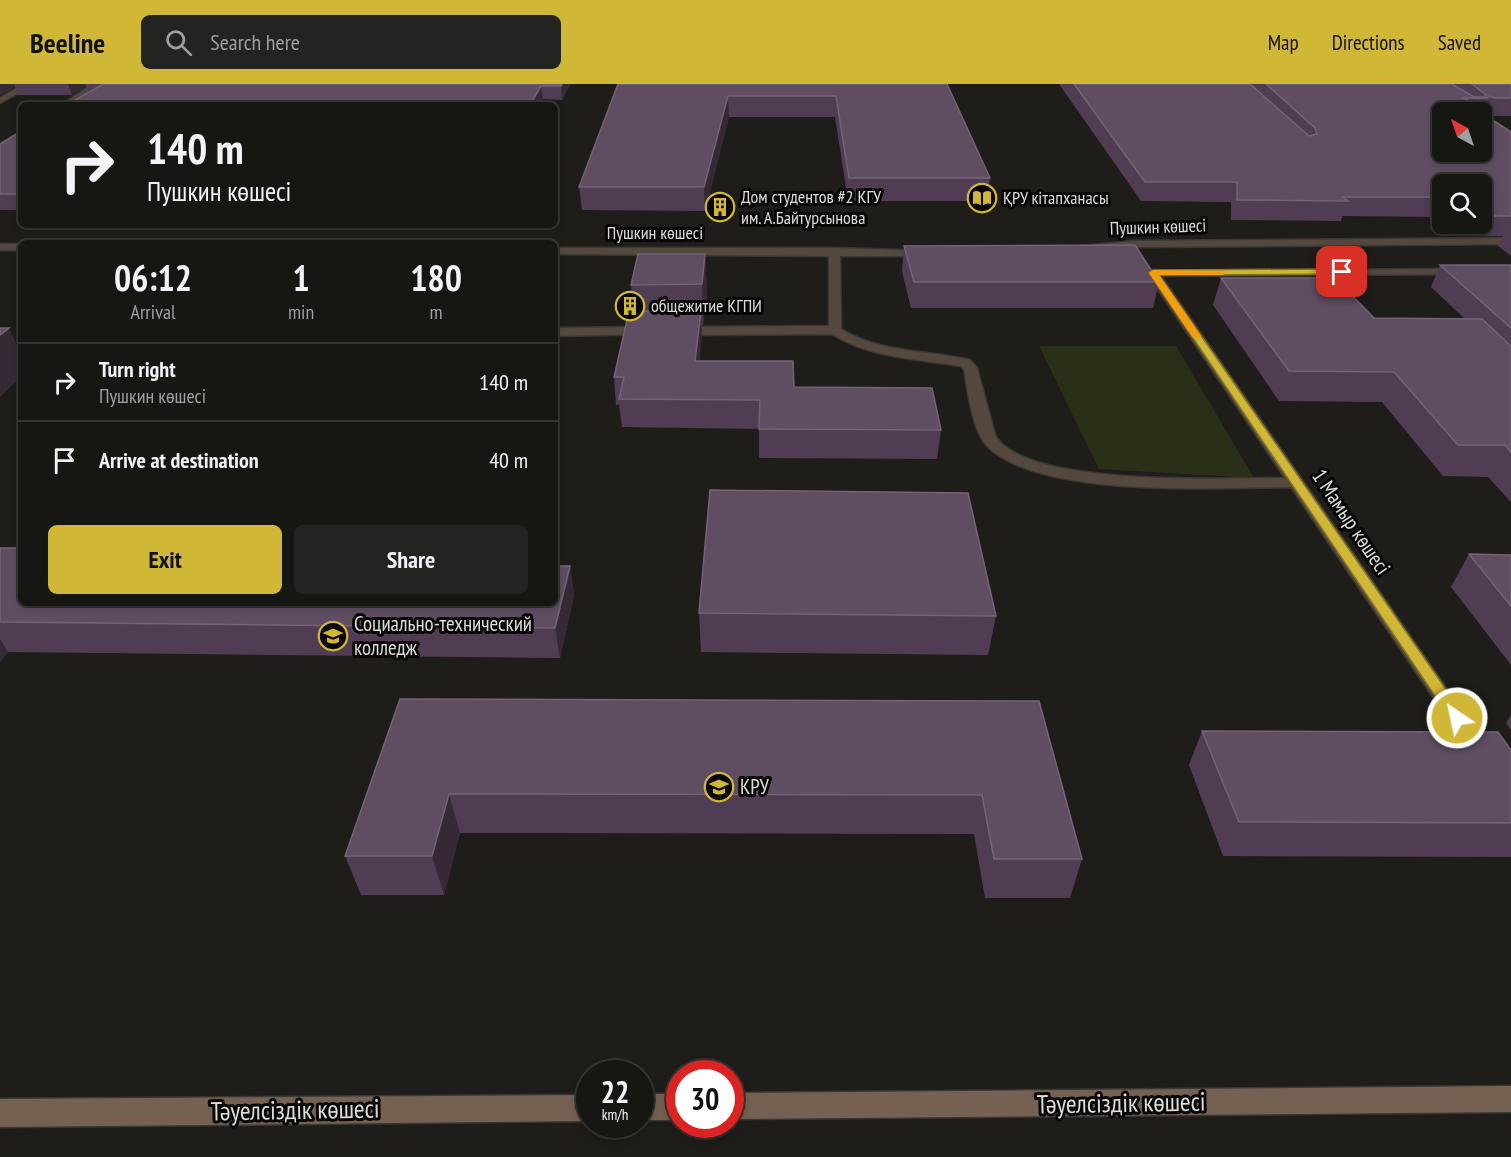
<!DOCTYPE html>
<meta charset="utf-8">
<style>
:root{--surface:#161613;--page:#232321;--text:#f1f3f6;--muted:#9e9fa0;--line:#353533;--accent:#d0b736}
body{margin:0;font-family:"PT Sans Narrow",sans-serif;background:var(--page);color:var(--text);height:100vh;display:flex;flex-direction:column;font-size:22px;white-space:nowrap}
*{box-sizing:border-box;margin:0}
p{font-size:20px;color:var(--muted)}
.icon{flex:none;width:33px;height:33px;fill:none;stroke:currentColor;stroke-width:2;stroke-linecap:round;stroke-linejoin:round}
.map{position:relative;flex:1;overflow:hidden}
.panel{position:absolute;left:18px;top:156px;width:540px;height:366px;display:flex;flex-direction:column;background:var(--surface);border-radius:9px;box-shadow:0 3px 9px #0003,0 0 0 2px var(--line)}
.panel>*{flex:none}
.hud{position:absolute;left:18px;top:18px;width:540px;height:126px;border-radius:9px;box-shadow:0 3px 9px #0003,0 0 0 2px var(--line);background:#161613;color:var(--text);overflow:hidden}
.needle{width:39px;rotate:320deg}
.buttons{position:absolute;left:1432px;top:18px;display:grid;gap:12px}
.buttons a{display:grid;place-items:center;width:60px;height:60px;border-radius:9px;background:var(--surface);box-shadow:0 3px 9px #0003,0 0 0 2px var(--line);font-size:30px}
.speed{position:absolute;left:576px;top:976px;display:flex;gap:12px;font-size:30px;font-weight:700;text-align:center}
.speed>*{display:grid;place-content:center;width:78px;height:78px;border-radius:50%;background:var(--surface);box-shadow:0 3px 9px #0003,0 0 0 2px var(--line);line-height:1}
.speed small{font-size:15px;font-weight:400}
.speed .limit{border:9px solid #d22;background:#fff;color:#111}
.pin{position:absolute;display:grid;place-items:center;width:51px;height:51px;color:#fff;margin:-26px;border-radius:12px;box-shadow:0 3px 9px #0006}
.me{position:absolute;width:66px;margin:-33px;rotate:326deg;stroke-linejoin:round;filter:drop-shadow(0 0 4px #0008)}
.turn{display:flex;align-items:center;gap:21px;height:126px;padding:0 30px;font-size:27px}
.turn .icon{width:78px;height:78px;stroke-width:2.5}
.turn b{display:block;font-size:42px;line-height:51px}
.eta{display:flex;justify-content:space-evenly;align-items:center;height:102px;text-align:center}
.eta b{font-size:36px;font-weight:700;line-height:42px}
.cta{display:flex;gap:12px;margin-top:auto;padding:12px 30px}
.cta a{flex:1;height:69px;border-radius:9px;background:var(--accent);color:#111;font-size:24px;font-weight:700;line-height:69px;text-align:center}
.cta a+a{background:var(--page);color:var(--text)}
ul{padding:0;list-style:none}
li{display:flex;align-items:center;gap:18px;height:78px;padding:0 30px;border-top:2px solid var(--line)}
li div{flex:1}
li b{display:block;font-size:22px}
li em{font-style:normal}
header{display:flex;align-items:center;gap:36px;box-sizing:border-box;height:84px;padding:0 30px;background:var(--accent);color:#111}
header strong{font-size:28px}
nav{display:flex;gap:33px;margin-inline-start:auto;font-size:21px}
.search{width:420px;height:54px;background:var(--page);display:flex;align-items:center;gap:15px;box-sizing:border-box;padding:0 21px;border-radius:9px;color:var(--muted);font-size:22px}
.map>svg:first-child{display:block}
</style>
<header>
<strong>Beeline</strong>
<div class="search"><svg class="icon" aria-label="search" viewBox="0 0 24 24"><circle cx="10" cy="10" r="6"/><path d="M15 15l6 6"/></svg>Search here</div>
<nav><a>Map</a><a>Directions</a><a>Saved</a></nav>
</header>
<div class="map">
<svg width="1511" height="1073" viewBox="0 0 1511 1073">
<rect width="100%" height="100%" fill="#1e1d19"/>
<!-- green -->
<path fill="#2a3017" d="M1039,262h137l78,132 -155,-9z"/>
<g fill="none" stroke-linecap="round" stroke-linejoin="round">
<!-- minor casing -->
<g stroke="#393834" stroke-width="3">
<path id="minor" d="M24,0h10l-34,19v-5z
M93,0h9l-31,21h-10z
M1511,154v6l-378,3 -40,4 -5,-3 5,-3 40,-4z
M0,160h21v6h-21z
M555,164h279l98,3 2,2 -6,3h-88l1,73c39,24 86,21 129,31l7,8 18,67c29,53 233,43 290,43l-138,-205 2,-2 315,-2 2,2 -6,3 -299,2 330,477 -3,5 -7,3 -7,-3 -183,-271c-73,1 -250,11 -303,-40 -16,-16 -20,-56 -24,-78l-3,-3c-43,-7 -91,-8 -129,-32l-154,1 -6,-4 6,-4 151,-1v-70l-274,-2z
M647,243l6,4 -2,3 -96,2v-8z"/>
</g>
<!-- secondary casing -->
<g stroke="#393834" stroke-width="3">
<path id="secondary" d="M1511,1002v26l-781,7v-26z
M640,1010h40v26h-40z
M590,1011v26l-590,6v-28z"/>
</g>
<!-- minor -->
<use href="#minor" fill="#55493f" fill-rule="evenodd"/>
<!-- secondary -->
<use href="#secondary" fill="#756152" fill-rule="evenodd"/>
</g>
<!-- wall -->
<path fill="#503d54" d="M0,0h570l-8,16 -19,-1 -3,6h-473l22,-13 -3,-6 -14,9h-54l-3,-8 -15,8z
M618,0h329l43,94 -4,23h-138l-13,-84h-106l-24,94 -123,-1 -3,-23z
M1059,0h452v32h-24l-5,-4h-39l68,20v124l-13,-10 5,-10h-18l-16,-12h13v-40h-39v33l-101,-1 -1,5 -110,-1v-18l-90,-1z
M21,47v79h-21v-66z
M904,162l255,36 -6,26h-242l-9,-37z
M705,170l2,40 -4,31h-1v12l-3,24 95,26 147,43 -4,29 -178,-1v-29l-137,-2 -3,-22h-3l-2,-28 19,-66 -2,-26z
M1440,181h71v237l-23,-25 -45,-1 -61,-74 -103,-1 -66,-96 8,-27 153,40 91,1 -34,-32z
M0,464l21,55h534l15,-37 4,29 -14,63 -552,-6 -8,10z
M1469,470l42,1v110l-60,-78z
M699,529l297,3 -8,39 -287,-3z
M400,615l639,2 43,158 -12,39h-85l-11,-64 -514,-1 -16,62h-83l-16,-39z
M1511,631v15l-5,-7z
M1202,647l309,19v107l-288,-1 -34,-91z"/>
<!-- shaded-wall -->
<path fill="#352936" d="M0,0h14l1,3 -15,8z
M68,0h17l1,2 -14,9z
M562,0h8l-8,16 -1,-14z
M541,2l2,13 -3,6h-10z
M728,12l1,21 -24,94 -1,-24z
M705,170l2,40 -4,31 -1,-41z
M701,227l1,26 -6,51 -1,-27z
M9,244l12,26v23l-21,20v-62z
M570,482l4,29 -14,63 -5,-30z
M0,555l8,13 -8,10z
M449,710l11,39 -16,62 -12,-39z"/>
<!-- building -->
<path fill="#5f4e62" stroke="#736475" stroke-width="1.5" d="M103,0h459l-1,2h-20l-11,19h-463z
M618,0h329l43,94h-141l-13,-82h-108l-24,91h-125z
M1074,0h176l59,52 8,-2 -2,-6 -49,-44h186l22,13h10l2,-2 -14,-11h39v14h-16l-6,-2 -2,2h-23l5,3h-6l18,11h-38v40h39v-39l29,19v84h-17l-12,-9v-23h-39v13h-100l5,4 -111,-1v-18h-92z
M21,47v63h-21v-50z
M1135,161l24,37h-245l-10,-36z
M638,170h67l-3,30 -71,1z
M1440,181h71v63z
M1221,194h114l39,40 108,1 29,27v106l-6,-7h-47l-64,-73 -105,-1z
M629,227h72l-6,50h98l1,26 138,1 9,42 -182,-1 1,-29 -141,-1 5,-22h-10z
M0,244h9l-9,7z
M710,406l258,3 28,123 -297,-3z
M0,464h21v55h534v-37h15l-15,62 -555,-6z
M1469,470l42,1v51z
M400,615l639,2 43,158h-88l-12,-64 -533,-1 -17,62h-87z
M1202,647l296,1 13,18v73l-272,-1z"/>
<!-- route -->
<path fill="#d0b736" stroke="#877723" stroke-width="1.5" d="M1342,185l5,3 -1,2 -187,1 304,439 2,4 -2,3h-11l-303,-448 4,-3z"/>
<!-- slow -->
<path fill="#f59e0b" d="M1153,186l72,1v3l-3,1h-63l42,61 -1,2h-7l-44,-65z"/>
<!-- icons -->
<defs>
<g id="library-ring" transform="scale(1.5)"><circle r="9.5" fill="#080706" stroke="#d0b736" stroke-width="1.5"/><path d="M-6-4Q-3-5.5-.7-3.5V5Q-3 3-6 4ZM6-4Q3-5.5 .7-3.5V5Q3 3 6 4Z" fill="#d0b736"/></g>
<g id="building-ring" transform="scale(1.5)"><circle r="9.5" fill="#080706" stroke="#d0b736" stroke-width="1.5"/><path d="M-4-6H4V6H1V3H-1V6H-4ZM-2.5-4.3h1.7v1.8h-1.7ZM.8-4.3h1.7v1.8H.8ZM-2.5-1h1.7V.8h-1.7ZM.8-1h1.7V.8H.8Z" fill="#d0b736"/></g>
<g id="university-ring" transform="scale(1.5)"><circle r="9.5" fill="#080706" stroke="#d0b736" stroke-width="1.5"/><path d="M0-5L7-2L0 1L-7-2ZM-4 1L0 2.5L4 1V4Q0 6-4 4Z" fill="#d0b736"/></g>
</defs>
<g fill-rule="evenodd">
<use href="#library-ring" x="982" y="114"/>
<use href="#building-ring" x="720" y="123"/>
<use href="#building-ring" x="630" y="222"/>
<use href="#university-ring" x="333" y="552"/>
<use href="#university-ring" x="719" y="703"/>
</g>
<g text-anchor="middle" stroke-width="6" stroke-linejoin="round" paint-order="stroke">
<!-- far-poi labels -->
<g font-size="18" fill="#dddcd9" stroke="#080706" text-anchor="start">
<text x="741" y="119">Дом студентов #2 КГУ<tspan x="741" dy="21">им. А.Байтурсынова</tspan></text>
<text x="1003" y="120">ҚРУ кітапханасы</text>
<text x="651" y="228">общежитие КГПИ</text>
</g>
<!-- far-street labels -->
<g font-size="18" fill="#dddcd9" stroke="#080706">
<text transform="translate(1158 143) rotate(-2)" y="6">Пушкин көшесі</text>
<text x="655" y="155">Пушкин көшесі</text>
</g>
<!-- street labels -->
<g font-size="21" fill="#dddcd9" stroke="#080706">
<text transform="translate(1351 438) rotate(56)" y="7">1 Мамыр көшесі</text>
</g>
<!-- poi labels -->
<g font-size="21" fill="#dddcd9" stroke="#080706" text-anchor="start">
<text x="354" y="547">Социально-технический<tspan x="354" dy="24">колледж</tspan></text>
<text x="740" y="710">КРУ</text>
</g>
<!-- near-street labels -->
<g font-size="26" fill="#dddcd9" stroke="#080706">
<text transform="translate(1121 1019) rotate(-1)" y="9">Тәуелсіздік көшесі</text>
<text transform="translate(295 1026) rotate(-1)" y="9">Тәуелсіздік көшесі</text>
</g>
</g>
</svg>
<div class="buttons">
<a><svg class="needle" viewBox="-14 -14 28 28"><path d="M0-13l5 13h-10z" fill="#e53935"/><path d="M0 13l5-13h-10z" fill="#9e9fa0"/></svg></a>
<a><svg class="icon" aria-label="search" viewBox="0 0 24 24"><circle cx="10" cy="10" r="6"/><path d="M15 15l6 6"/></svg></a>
</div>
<div class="speed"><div>22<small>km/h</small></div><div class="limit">30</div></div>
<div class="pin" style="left:1342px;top:188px;background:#d93025"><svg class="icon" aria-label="arrive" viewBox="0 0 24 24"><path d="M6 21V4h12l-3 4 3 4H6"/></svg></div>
<svg class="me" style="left:1457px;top:634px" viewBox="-20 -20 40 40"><circle r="17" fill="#d0b736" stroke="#fff" stroke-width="3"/><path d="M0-11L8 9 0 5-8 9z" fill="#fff"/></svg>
<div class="hud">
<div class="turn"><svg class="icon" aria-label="right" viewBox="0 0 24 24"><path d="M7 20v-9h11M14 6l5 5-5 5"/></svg><div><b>140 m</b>Пушкин көшесі</div></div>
</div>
<section class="panel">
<div class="eta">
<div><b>06:12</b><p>Arrival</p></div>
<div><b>1</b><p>min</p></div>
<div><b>180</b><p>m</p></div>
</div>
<ul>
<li><svg class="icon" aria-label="right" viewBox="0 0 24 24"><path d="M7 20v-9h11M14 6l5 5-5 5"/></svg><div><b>Turn right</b><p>Пушкин көшесі</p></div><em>140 m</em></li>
<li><svg class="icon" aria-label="arrive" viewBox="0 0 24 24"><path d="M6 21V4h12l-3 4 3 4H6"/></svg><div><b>Arrive at destination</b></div><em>40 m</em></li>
</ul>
<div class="cta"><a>Exit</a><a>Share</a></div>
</section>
</div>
